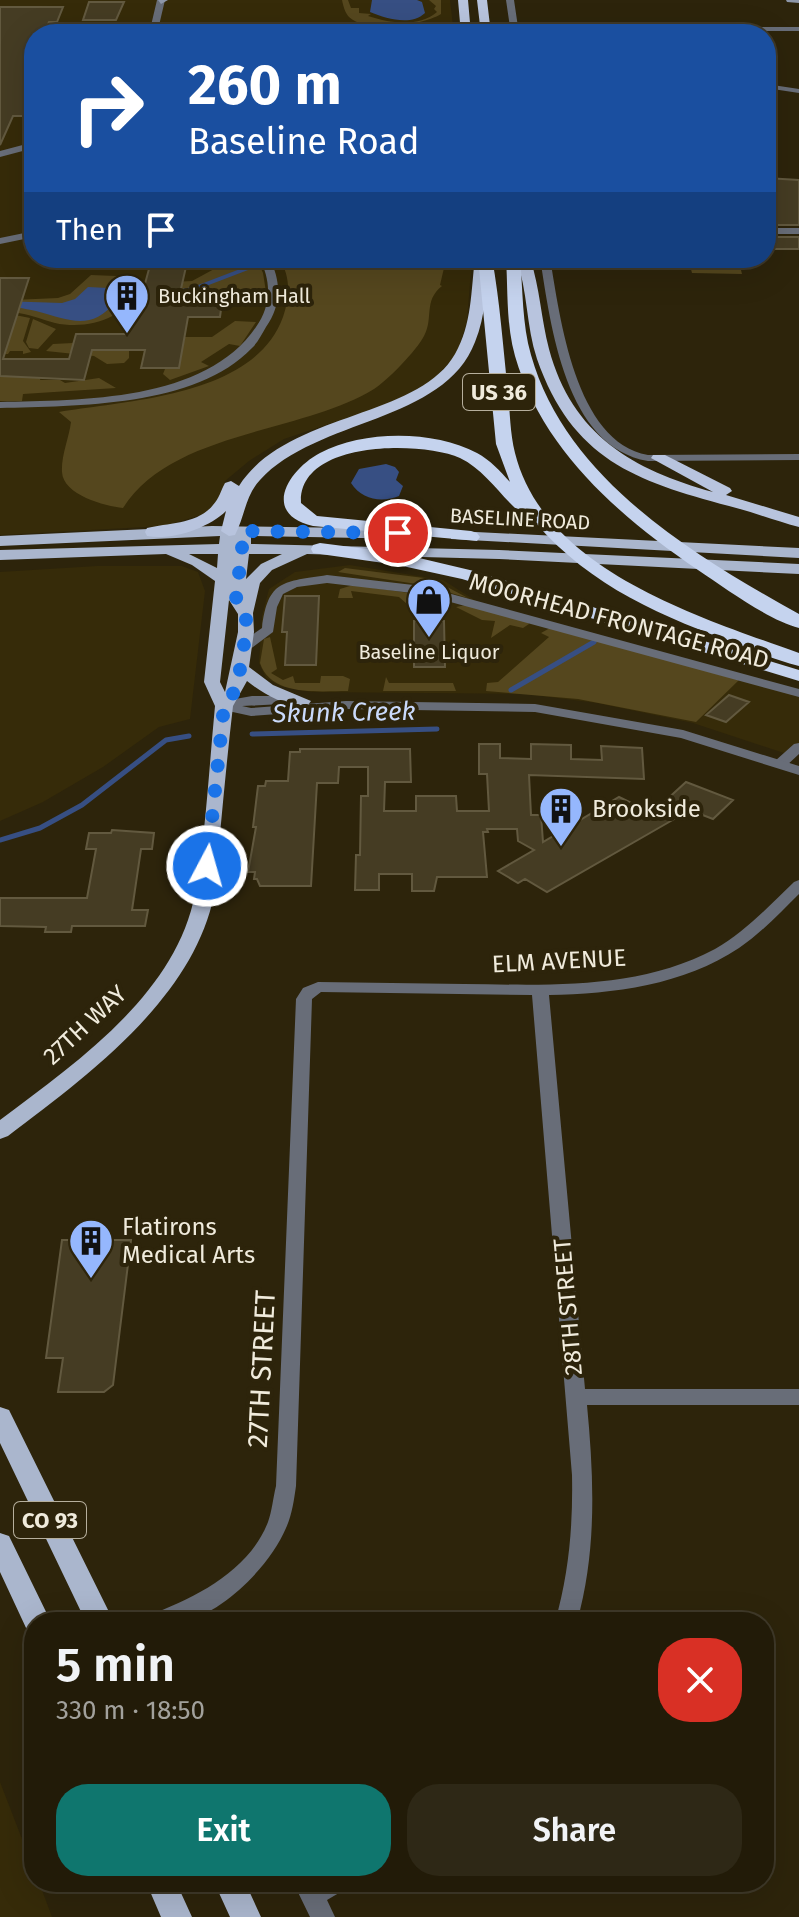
<!DOCTYPE html>
<meta charset="utf-8">
<style>
:root{--surface:#221b08;--page:#2e2816;--text:#f1f3f6;--muted:#a2a19c;--line:#3f3929;--accent:#0f766e}
body{margin:0;font-family:"Fira Sans",sans-serif;background:var(--page);color:var(--text);height:100vh;display:flex;flex-direction:column;font-size:30px;white-space:nowrap}
*{box-sizing:border-box;margin:0}
p{font-size:26px;color:var(--muted)}
.icon{flex:none;width:44px;height:44px;fill:none;stroke:currentColor;stroke-width:2;stroke-linecap:round;stroke-linejoin:round}
.map{position:relative;flex:1;overflow:hidden}
.details{position:absolute;left:24px;top:1612px;width:750px;height:280px;display:flex;flex-direction:column;background:var(--surface);border-radius:32px;box-shadow:0 8px 32px #0002,0 0 0 2px var(--line)}
.details>*{flex:none}
.guide{position:absolute;left:24px;top:24px;width:752px;height:244px;border-radius:32px;box-shadow:0 8px 32px #0002,0 0 0 2px var(--line);background:#1a4fa0;color:#fff;overflow:hidden}
.pin{position:absolute;display:grid;place-items:center;width:68px;height:68px;color:#fff;margin:-34px;border:4px solid #fff;border-radius:50%;box-shadow:0 2px 8px #0007}
.me{position:absolute;width:88px;margin:-44px;rotate:6deg;stroke-linejoin:round;filter:drop-shadow(0 0 6px #0008)}
.turn{display:flex;align-items:center;gap:28px;height:168px;padding:0 32px;font-size:36px}
.turn .icon{width:104px;height:104px;stroke-width:2.5}
.turn b{display:block;font-size:56px;line-height:68px}
.then{display:flex;align-items:center;height:76px;padding:0 32px;background:#0003;gap:16px;font-size:30px}
.round{display:grid;place-items:center;flex:none;width:84px;height:84px;border-radius:32px;background:var(--page)}
.overview{display:flex;align-items:center;justify-content:space-between;height:136px;padding:0 32px}
h1{font-size:48px;font-weight:600;line-height:60px}
.cta{display:flex;gap:16px;margin-top:auto;padding:16px 32px}
.cta a{flex:1;height:92px;border-radius:32px;background:var(--accent);color:#fff;font-size:32px;font-weight:600;line-height:92px;text-align:center}
.cta a+a{background:var(--page);color:var(--text)}
.map>svg:first-child{display:block}
</style>
<div class="map">
<svg width="799" height="1917" viewBox="0 0 799 1917">
<rect width="100%" height="100%" fill="#2d240b"/>
<!-- built -->
<path fill="#362b09" d="M0,0h450l4,34h-420v224h438l-5,63 -10,33 -22,24 -15,10 -34,17 -102,34 -35,22 -24,20 -4,20 -10,11 -47,14 -164,9z
M350,565l93,15 41,26 315,87v54l-9,8 -97,-32 -96,-20 -71,-9 -215,-2 -31,-6 -14,-8 -7,-15 3,-47 7,-27 26,-17z
M97,566h85l16,6 7,19 -15,128 -31,8 -56,40 -60,35 -43,19v-249z
M0,1782l34,88v12h5l13,35h-52z"/>
<!-- green -->
<path fill="#55471e" d="M342,0h6l3,8h8v5l12,1 -3,2c22,7 50,12 69,-4l-3,-3 2,-3 -7,-6h12v14c-17,11 -75,20 -92,3 -4,-4 -6,-12 -7,-17z
M247,258h9l7,15 3,19h-12l-1,12 10,2 -42,-4h-86l-2,7h-6l8,-25 57,-3 24,-13z
M279,258h164l1,10 -4,17 2,1c-19,15 -8,32 -18,50 -7,14 -37,45 -50,53 -74,45 -202,42 -251,119 -18,-2 -60,-13 -61,-36 -1,-16 7,-34 9,-50l-12,-10c69,-12 195,-15 224,-95 7,-20 8,-40 -4,-59z
M688,258h50l4,16 -50,-1z
M91,275l25,1 13,5c6,39 -43,49 -74,42 -14,-4 -27,-9 -42,-11v-12l45,-2 12,-4z
M10,314l20,4 -7,23 8,11 -8,2v-3h-13l-2,3h-6l15,-37z
M33,319l23,10 -18,20 -9,-1 -3,-6z
M235,321l21,1 -16,24 -11,-2 -28,18 8,4 -39,14 -7,-6 2,-5 14,-1 6,-31h27z
M73,343l-1,6 57,1v8l-5,5 -17,1 -13,-8 -48,-5 7,-7z
M0,376h41l-1,4h20l5,3 34,-5 17,10 -93,6 -1,7h-22z
M345,568l87,11 36,19 -45,-13 -85,-13z
M353,585l70,10 -16,9 -8,-7 -48,-6 2,7h-15l2,-9z
M466,605l62,17 1,2 -6,4 -13,-3 -19,13 4,-17 -13,-1 -26,-13z
M550,628l189,52 -43,42 -118,-23 -92,-8 1,-8 11,-1 51,-45 -8,-4z
M270,637l7,32 -6,4 12,7 10,-4 2,7h25l1,-7h22l7,3 -2,12c-28,0 -77,6 -88,-28l4,-24z
M386,677l3,6h64l3,8h-73z"/>
<!-- water -->
<path fill="#374f83" d="M372,0h45l5,2 3,11c-14,13 -38,6 -55,-1z
M88,287l41,2 -2,10 -11,2c-25,31 -46,19 -80,10 -13,-3 -23,-3 -36,-10l62,2 13,-4z
M386,464l9,3 4,5 -3,8 7,6 -4,10c-17,7 -37,4 -48,-13l8,-14z"/>
<g fill="none" stroke-linecap="round" stroke-linejoin="round">
<!-- stream-far1 -->
<path stroke="#374f83" stroke-width="4" d="M128,293l21,1
M172,293l21,-4 55,-21"/>
<!-- stream -->
<path stroke="#374f83" stroke-width="5" d="M511,690l83,-48
M252,734l185,-5
M0,840l40,-12 42,-23 84,-65 23,-4"/>
</g>
<!-- building -->
<path fill="#453c23" stroke="#62593f" stroke-width="2" d="M89,2h35l-8,18h-33z
M0,7h63l-6,15h-8l-6,12h-9v82h-21l-13,29z
M766,178l33,2v45h-33z
M766,237h33v12h-33z
M152,258h36l-10,44h44l-2,15h-32l-9,51h-38l4,-18h-53l-8,30 -84,-4v-98h29l-26,81h66l7,-25h52l7,-32h5z
M285,596h34l-3,69h-31l2,-33h-5z
M414,621h30l1,46h-31z
M729,695l20,7 -23,20 -20,-7z
M479,744h21v14l31,1v-15l40,1v14l31,1 -1,-14 41,2 2,31 -115,-4 2,40h10l2,27 76,-45 33,16 34,-31 47,18 -20,19 -23,-9 -143,82 -22,-13 -7,4 -20,-12 36,-21 -16,-9 -1,-12h-30l1,3h-5l4,45h-50l-3,14h-22v-17h-33v16h-24l1,-35h4l1,-59h7v-29h-29l-1,16h-21l-6,103h-51l-3,-7h-3l1,-7h-7l8,-45h-3l5,-41h7l1,-5h22l2,-29h10v-3h110l1,33h-26l-1,29h32v-15h40l1,15h32l-2,-37h-8z
M112,830l42,3 -2,16h-11l-9,61h16l-3,16h-73l-1,6h-26l1,-5 -46,-1v-28h87l9,-49h-10l3,-16h22z
M62,1240h69l-18,145 -9,7h-46l5,-34h-17z"/>
<g fill="none" stroke-linecap="round" stroke-linejoin="round">
<!-- minor -->
<path fill="#686d78" fill-rule="evenodd" d="M506,0h8l4,27h281v4h-281l1,3h-8z
M766,84l33,5v4l-33,-5z
M766,228h33v6h-33z
M34,231v6l-34,7v-6z
M259,258h10c13,23 12,48 -3,69 -4,7 -8,15 -14,21 -56,59 -176,58 -252,60v-6c81,-2 205,0 256,-75 15,-21 16,-46 3,-69z
M540,258h10c10,59 25,184 98,197l151,-1v6l-151,1c-83,-14 -97,-135 -108,-203z
M327,575l95,11 377,103v8l-378,-103 -94,-11 -30,4 -14,7 -6,13 -4,25 -24,18h-10v-6l23,-16c6,-49 22,-46 65,-53z
M799,743v11l-14,13h-10l-2,-3 2,-3 19,-17z
M799,880v14c-19,19 -38,39 -60,54 -55,37 -126,46 -190,47l36,394h214v16h-212c7,74 10,145 -10,217h-22c14,-49 18,-96 17,-147l-40,-480 -211,-3 -9,7 -16,487c-2,14 -4,29 -10,42 -16,38 -62,84 -103,94 -11,2 -25,0 -37,0l3,-7c46,-17 100,-44 119,-93 4,-11 5,-24 8,-36l20,-487 7,-11 15,-6c49,1 98,1 146,2 85,1 174,6 251,-35 30,-17 54,-43 79,-67z
M293,1882h54l-3,8 -17,10 8,17h-25z"/>
<!-- tertiary -->
<path fill="#686d78" fill-rule="evenodd" d="M157,0h8l-8,34h-8z
M34,142v6l-34,9v-6z
M252,696h30l7,4 -7,4 -40,2 9,2 95,-7 189,3 148,26 116,36v9l-118,-37 -146,-26 -189,-3 -95,7 -32,-7 -2,-3 7,-5z"/>
<!-- secondary -->
<path fill="#8d96a8" fill-rule="evenodd" d="M158,0h10l-7,4z
M786,0h13v3l-12,-1z"/>
<!-- primary -->
<path fill="#aab6cd" fill-rule="evenodd" d="M212,526l204,3 8,5 -8,5 -165,-3v8l248,6 300,14v10l-300,-15 -192,-5 -35,16 -12,13 -7,30 1,19 -5,35 24,18 38,16 -3,4c-20,4 -46,-12 -61,-24l-14,25c-5,43 -9,85 -13,128 -2,20 -2,41 -6,61 -21,104 -127,181 -206,241l-8,3v-19c76,-57 176,-126 195,-226 11,-62 14,-126 20,-188l-11,-24 11,-101 -23,-16 -26,-11 -166,6v-10l219,-6 1,-8 -220,10v-10zM189,554h29l-1,14zM249,554h33l-21,10 -15,15zM229,600l9,14v18l-13,60 -5,-10z
M456,531l343,17v10l-348,-19v-6z
M0,1407l9,3 105,212h-28l-86,-179z
M0,1533l9,3 42,86h-17v11l-7,-3 -27,-58z
M146,1882h30l16,35h-31z
M214,1882h31l16,35h-31z"/>
<!-- trunk -->
<path fill="#b8c4de" fill-rule="evenodd" d="M458,0h10l3,34h-10z
M477,0h10l4,34h-10z
M475,258h14c-3,28 -3,58 -14,84 -31,81 -158,76 -215,138 -15,16 -15,36 -25,55l-6,1 -8,-5 5,-20c-17,17 -55,30 -79,25l-2,-4 2,-4c21,-5 51,-4 66,-23 6,-6 8,-15 12,-22l6,-2 8,5c47,-74 179,-67 216,-132 17,-29 16,-64 20,-96z
M516,258h14c10,30 11,61 19,91 23,86 84,121 164,143l-62,-34 2,-3h12l65,33 2,3 -6,4 73,22v10c-24,-6 -46,-15 -70,-21 -94,-25 -157,-47 -192,-147 -11,-33 -9,-68 -21,-101z"/>
<!-- motorway -->
<path fill="#c5d3ee" fill-rule="evenodd" d="M478,258h14c8,44 11,89 16,134 2,20 2,41 7,61 29,117 184,164 284,200v13c-24,-6 -47,-16 -70,-25 -81,-30 -150,-62 -204,-131l-9,-1c-18,-17 -33,-40 -56,-51 -39,-17 -162,-18 -159,45l16,13 154,15 6,2 3,4 -3,4 -164,-15c-52,-12 -25,-56 7,-73 43,-23 114,-23 157,0 13,7 23,18 33,29l-14,-38z
M506,258h14c3,32 2,66 11,97 35,124 162,200 268,259v14c-31,-8 -74,-40 -101,-58 -78,-53 -156,-120 -183,-214 -9,-32 -7,-66 -9,-98z
M320,543l78,10 76,18 325,99v11l-337,-102 -64,-14 -85,-12 -2,-4 2,-4z"/>
</g>
<g fill="none" stroke-linecap="round" stroke-linejoin="round">
<!-- route -->
<path stroke="#1a73e8" stroke-width="14" stroke-dasharray="0 25.2" d="M207,866l17,-160 13,-18 9,-56v-18l-10,-15 8,-68 154,2"/>
</g>
<!-- icons -->
<defs>
<g id="building-pin" transform="scale(2.3)"><path d="M0 17L-7.5 6A9.5 9.5 0 1 1 7.5 6Z" fill="#95b7fd" stroke="#2d240b"/><path d="M-4-6H4V6H1V3H-1V6H-4ZM-2.5-4.3h1.7v1.8h-1.7ZM.8-4.3h1.7v1.8H.8ZM-2.5-1h1.7V.8h-1.7ZM.8-1h1.7V.8H.8Z" fill="#111"/></g>
<g id="shop-pin" transform="scale(2.3)"><path d="M0 17L-7.5 6A9.5 9.5 0 1 1 7.5 6Z" fill="#95b7fd" stroke="#2d240b"/><path d="M-5-2.5h2.3a2.7 3.5 0 0 1 5.4 0H5L5.5 6h-11ZM-1.5-2.5h3a1.5 2.3 0 0 0-3 0Z" fill="#111"/></g>
</defs>
<g fill-rule="evenodd">
<use href="#building-pin" x="127" y="296"/>
<use href="#shop-pin" x="429" y="600"/>
<use href="#building-pin" x="561" y="809"/>
<use href="#building-pin" x="91" y="1241"/>
</g>
<g text-anchor="middle" stroke-width="8" stroke-linejoin="round" paint-order="stroke">
<!-- far-poi labels -->
<g font-size="20" fill="#f0ebdc" stroke="#2d240b" text-anchor="start">
<text x="158" y="303">Buckingham Hall</text>
<text x="429" y="659" text-anchor="middle">Baseline Liquor</text>
</g>
<!-- far-street labels -->
<g font-size="20" fill="#f0ebdc" stroke="#2d240b">
<text transform="translate(520 519) rotate(3)" y="7">BASELINE ROAD</text>
</g>
<!-- shield labels -->
<g fill="#2d240b" stroke="#b6af9d" stroke-width="2">
<rect x="463" y="374" width="72" height="36" rx="6"/>
<rect x="14" y="1502" width="72" height="36" rx="6"/>
</g>
<g font-size="22" font-weight="bold" fill="#f0ebdc">
<text x="499" y="400">US 36</text>
<text x="50" y="1528">CO 93</text>
</g>
<!-- street labels -->
<g font-size="24" fill="#f0ebdc" stroke="#2d240b">
<text transform="translate(619 621) rotate(15)" y="8">MOORHEAD FRONTAGE ROAD</text>
<text transform="translate(559 961) rotate(-3)" y="8">ELM AVENUE</text>
<text transform="translate(85 1025) rotate(-43)" y="8">27TH WAY</text>
<text transform="translate(568 1307) rotate(-95)" y="8">28TH STREET</text>
</g>
<!-- poi labels -->
<g font-size="24" fill="#f0ebdc" stroke="#2d240b" text-anchor="start">
<text x="592" y="817">Brookside</text>
<text x="122" y="1235">Flatirons<tspan x="122" dy="28">Medical Arts</tspan></text>
</g>
<!-- water labels -->
<g font-size="26" font-style="italic" fill="#cadafb" stroke="#2d240b">
<text transform="translate(344 712) rotate(-1)" y="9">Skunk Creek</text>
</g>
<!-- near-street labels -->
<g font-size="28" fill="#f0ebdc" stroke="#2d240b">
<text transform="translate(261 1369) rotate(-87)" y="10">27TH STREET</text>
</g>
</g>
</svg>
<div class="pin" style="left:398px;top:533px;background:#d93025"><svg class="icon" aria-label="arrive" viewBox="0 0 24 24"><path d="M6 21V4h12l-3 4 3 4H6"/></svg></div>
<svg class="me" style="left:207px;top:866px" viewBox="-20 -20 40 40"><circle r="17" fill="#1a73e8" stroke="#fff" stroke-width="3"/><path d="M0-11L8 9 0 5-8 9z" fill="#fff"/></svg>
<div class="guide">
<div class="turn"><svg class="icon" aria-label="right" viewBox="0 0 24 24"><path d="M7 20v-9h11M14 6l5 5-5 5"/></svg><div><b>260 m</b>Baseline Road</div></div>
<div class="then">Then<svg class="icon" aria-label="arrive" viewBox="0 0 24 24"><path d="M6 21V4h12l-3 4 3 4H6"/></svg></div>
</div>
<section class="details">
<div class="overview"><div><h1>5 min</h1><p>330 m · 18:50</p></div><a class="round" style="background:#d93025;color:#fff"><svg class="icon" aria-label="close" viewBox="0 0 24 24"><path d="M6 6l12 12M18 6L6 18"/></svg></a></div>
<div class="cta"><a>Exit</a><a>Share</a></div>
</section>
</div>
